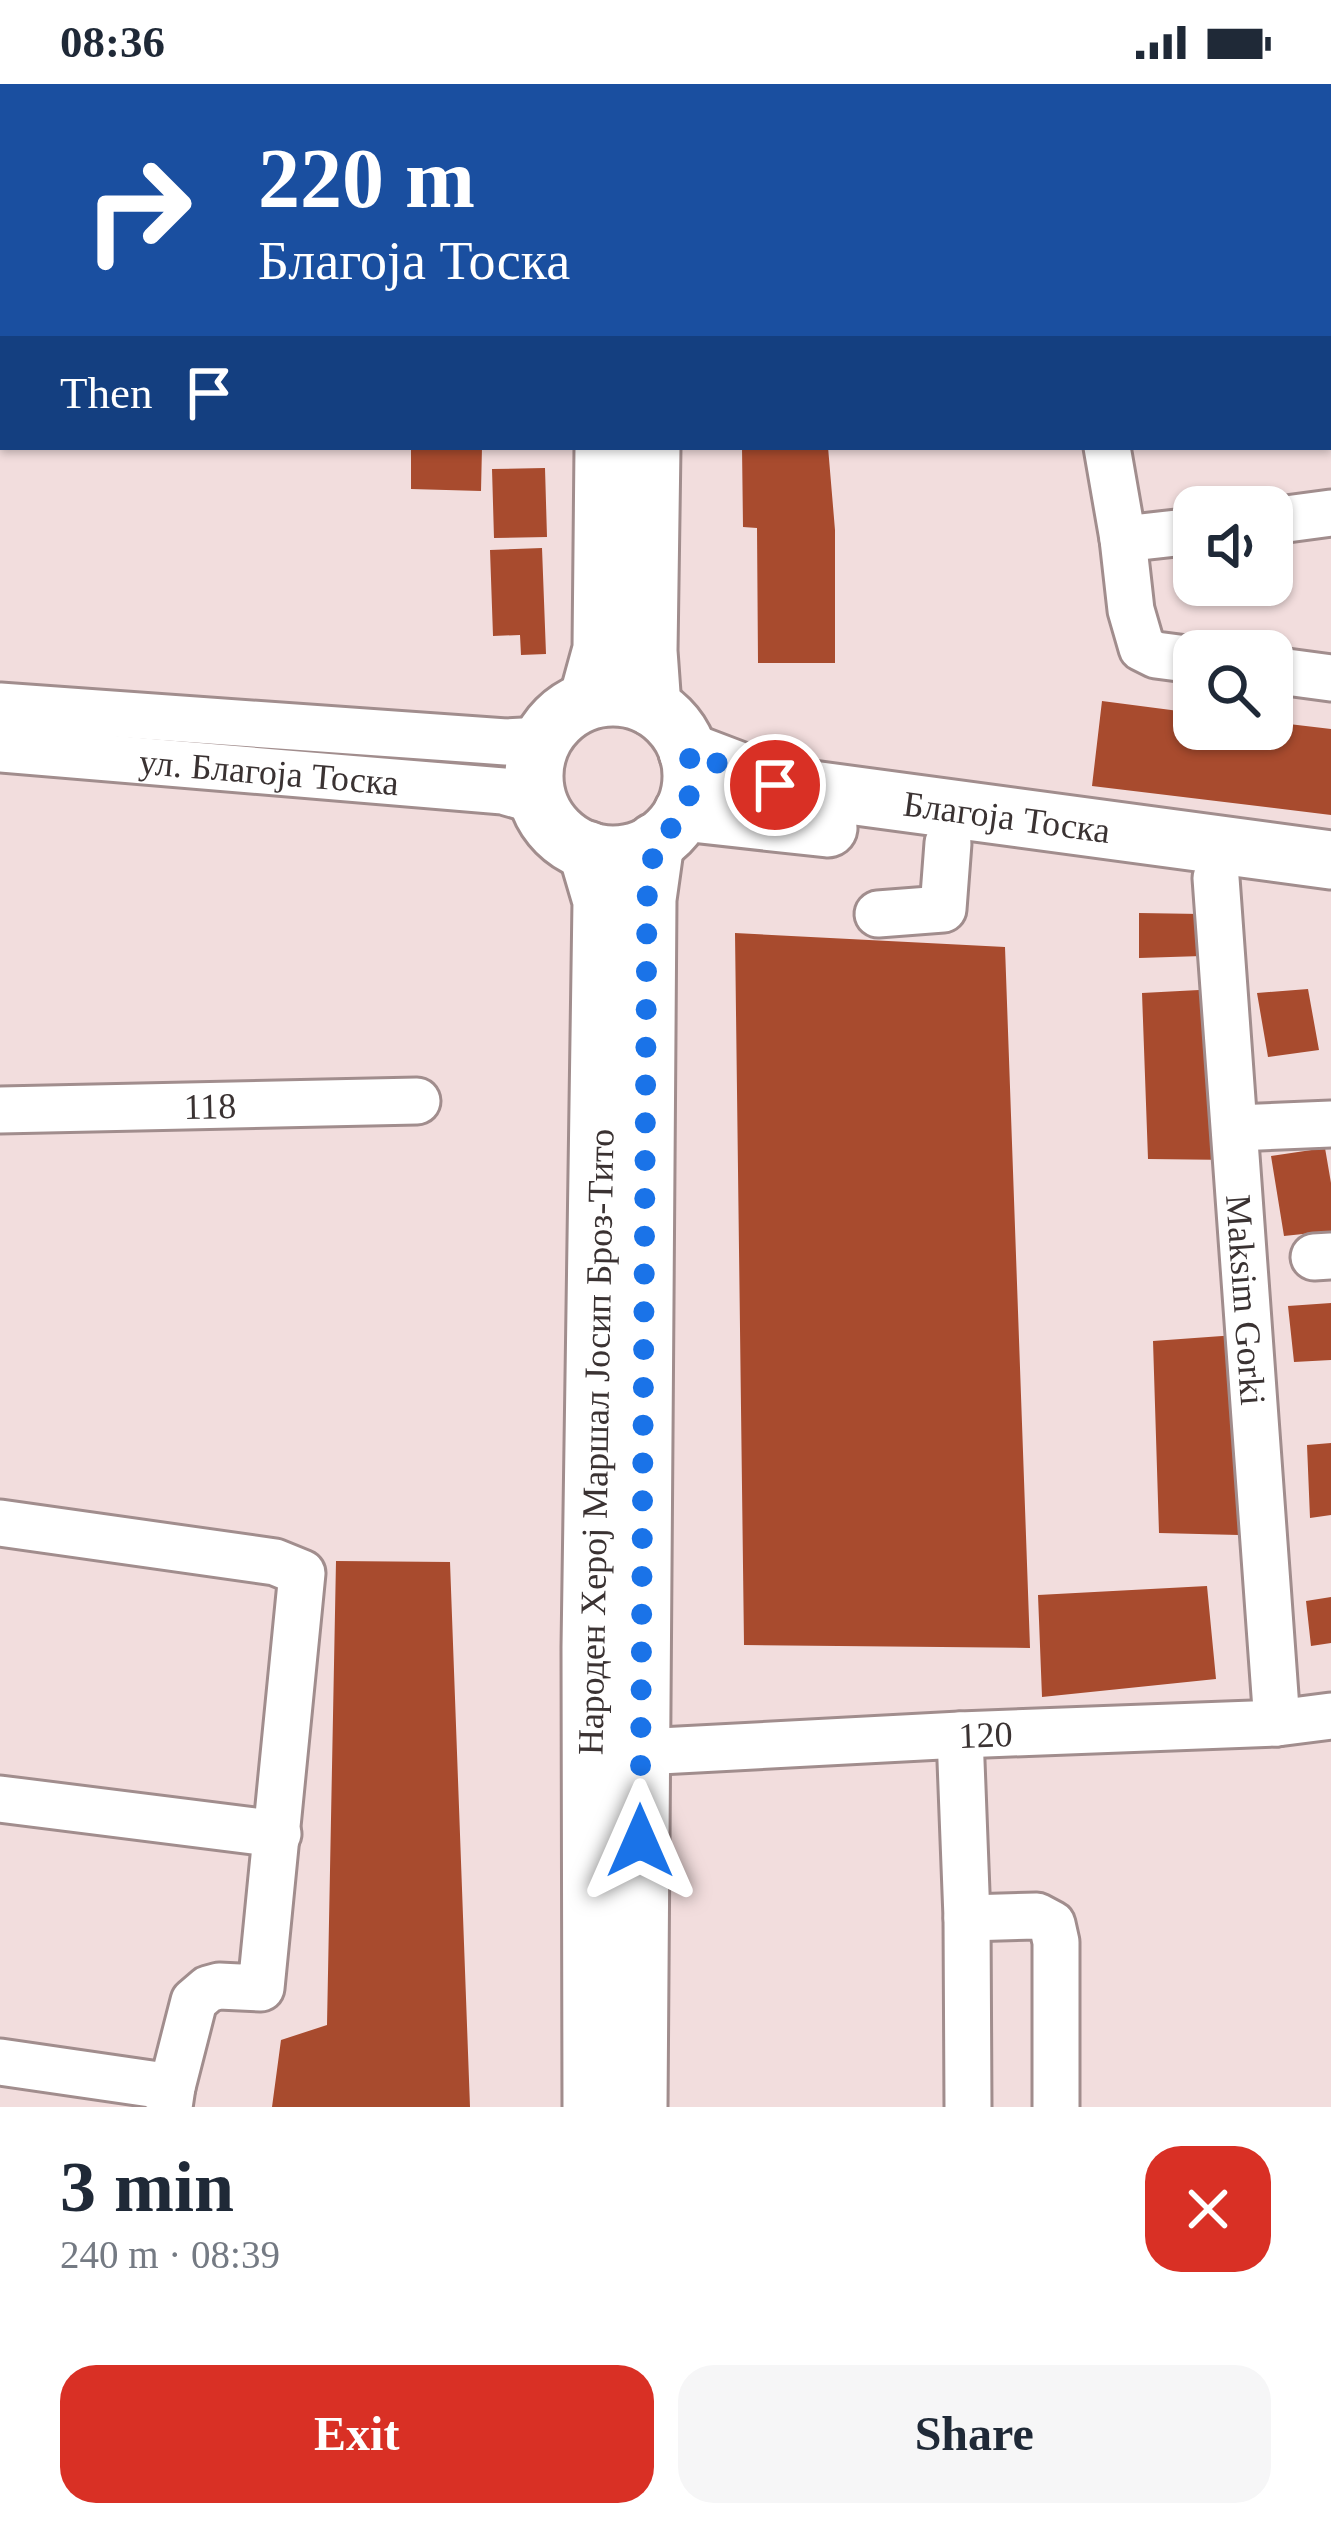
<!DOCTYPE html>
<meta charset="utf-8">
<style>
:root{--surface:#fff;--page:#f6f6f7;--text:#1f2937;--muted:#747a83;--accent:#d93025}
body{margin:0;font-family:Georgia,serif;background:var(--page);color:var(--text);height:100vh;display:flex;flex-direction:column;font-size:45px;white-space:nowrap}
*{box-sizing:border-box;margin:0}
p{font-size:39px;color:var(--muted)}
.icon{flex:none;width:66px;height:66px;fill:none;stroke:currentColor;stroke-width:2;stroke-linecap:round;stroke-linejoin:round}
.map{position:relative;height:2023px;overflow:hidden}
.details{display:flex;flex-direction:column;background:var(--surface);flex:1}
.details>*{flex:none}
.guide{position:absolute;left:0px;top:0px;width:1332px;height:366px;box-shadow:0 3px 9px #0004;background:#1a4fa0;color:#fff;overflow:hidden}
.buttons{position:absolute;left:1173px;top:402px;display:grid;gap:24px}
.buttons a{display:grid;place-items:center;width:120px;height:120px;border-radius:24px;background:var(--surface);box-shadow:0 3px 9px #0004;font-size:60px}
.pin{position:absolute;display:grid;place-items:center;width:102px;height:102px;color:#fff;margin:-51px;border:6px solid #fff;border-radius:50%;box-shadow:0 3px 12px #0007}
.me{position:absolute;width:132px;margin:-66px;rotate:0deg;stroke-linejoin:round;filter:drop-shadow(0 0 9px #0008)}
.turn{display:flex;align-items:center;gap:42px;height:252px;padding:0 60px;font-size:54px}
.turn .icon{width:156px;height:156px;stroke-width:2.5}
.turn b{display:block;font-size:84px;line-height:102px}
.then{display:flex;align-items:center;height:114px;padding:0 60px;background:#0003;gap:24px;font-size:45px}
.round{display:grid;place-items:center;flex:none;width:126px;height:126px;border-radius:36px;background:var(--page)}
.headline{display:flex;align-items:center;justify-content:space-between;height:204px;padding:0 60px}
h1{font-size:72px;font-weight:700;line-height:90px}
.button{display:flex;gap:24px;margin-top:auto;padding:24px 60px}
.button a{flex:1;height:138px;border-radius:36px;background:var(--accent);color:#fff;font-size:48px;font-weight:700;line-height:138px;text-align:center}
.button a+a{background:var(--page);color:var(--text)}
.status{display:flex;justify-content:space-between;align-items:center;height:84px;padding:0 60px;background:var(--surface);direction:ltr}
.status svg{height:33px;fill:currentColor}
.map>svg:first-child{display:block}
</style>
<div class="status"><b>08:36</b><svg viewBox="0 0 49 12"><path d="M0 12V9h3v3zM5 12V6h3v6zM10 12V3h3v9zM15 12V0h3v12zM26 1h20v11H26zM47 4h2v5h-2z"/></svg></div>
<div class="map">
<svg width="1331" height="2023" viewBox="0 0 1331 2023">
<rect width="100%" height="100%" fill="#f2dddd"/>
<!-- building -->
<path fill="#a84b2e" d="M411,363h71l-1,44 -70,-2z
M742,363h86l7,83v133h-77l-1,-135 -14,-1z
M545,384l2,69 -53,1 -2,-69z
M542,464l4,106 -25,1 -1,-20 -27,1 -3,-86z
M1102,617l92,12v16h78v-7l59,7v86l-239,-29z
M1139,829l62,1 1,42 -63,2z
M735,849l270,14 25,701 -286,-3z
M1218,905l15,171 -85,-1 -6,-166z
M1308,905l11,61 -51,7 -11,-64z
M1325,1064l6,35v48l-47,5 -13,-80z
M1331,1219v57l-37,2 -6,-56z
M1236,1251l3,200 -80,-2 -6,-192z
M1331,1359v72l-21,3 -3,-73z
M336,1477l114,1 20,545h-198l9,-67 46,-15z
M1207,1502l9,93 -174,18 -4,-102z
M1331,1513v46l-20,3 -5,-45z"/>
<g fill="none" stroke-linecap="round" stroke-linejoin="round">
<!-- minor casing -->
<g stroke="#a18d8d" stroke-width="51">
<g id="minor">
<path d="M1054,0l1,3"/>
<path d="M218,3v-3"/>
<path d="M1329,34l2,-1"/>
<path d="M0,206h3"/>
<path d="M1107,363l16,92 8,71 11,38 14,7 38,5"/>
<path d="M1272,437l59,-8"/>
<path d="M1123,455l71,-8"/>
<path d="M1272,586l59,8"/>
<path d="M0,622l506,36 36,-2"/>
<path id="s1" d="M0,665l503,42 35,10"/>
<path id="s2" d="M1216,794l61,845"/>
<path d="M878,830l65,-5 5,-66"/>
<path id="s3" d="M0,1026l417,-9"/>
<path d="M1236,1044l95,-4"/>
<path d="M1314,1173l17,-1"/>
<path d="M0,1439l275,39 27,11 -41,415 -42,-2 -11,3 -14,12 -22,86"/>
<path d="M960,1651l7,183 1,189"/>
<path id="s4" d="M641,1668l319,-17 317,-12 54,-7"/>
<path d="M0,1715l278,35"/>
<path d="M967,1834l70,-2 15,8 4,18v165"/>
<path d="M0,1978l172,25 -3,20"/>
</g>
</g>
<!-- major casing -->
<g stroke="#a18d8d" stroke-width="63">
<g id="major">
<path d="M609,3v-3"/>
<path d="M658,3l1,-3"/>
<path d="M651,363l-3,204 4,56"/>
<circle cx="613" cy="692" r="79"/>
<path d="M588,616l14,-51 2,-202"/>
<path id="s5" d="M688,668l87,33 556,75"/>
<path d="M683,728l145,16"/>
<path d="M587,766l15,51 -11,747 1,459"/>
<path d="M638,2023l9,-1208 8,-57"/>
</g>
</g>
<!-- minor -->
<use href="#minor" stroke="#fff" stroke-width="45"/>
<!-- major -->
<use href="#major" stroke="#fff" stroke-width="57"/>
</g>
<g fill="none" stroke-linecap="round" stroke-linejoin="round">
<!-- route -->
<path stroke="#1a73e8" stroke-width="21" stroke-dasharray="0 37.8" d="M640,1757l7,-943 8,-56 21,-18 13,-27 3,-30 -4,-15 87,33"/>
</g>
<g text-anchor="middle" stroke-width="12" stroke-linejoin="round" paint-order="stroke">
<!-- street labels -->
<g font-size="36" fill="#3a3232" stroke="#fff">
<text dy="13" stroke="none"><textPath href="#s1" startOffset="270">ул. Благоја Тоска</textPath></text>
<text dy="13" stroke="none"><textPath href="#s5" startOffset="327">Благоја Тоска</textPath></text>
<text dy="13" stroke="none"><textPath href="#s3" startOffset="210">118</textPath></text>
<text dy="13" stroke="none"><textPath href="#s2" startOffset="423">Maksim Gorki</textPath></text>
<text transform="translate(595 1358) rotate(-89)" y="13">Народен Херој Маршал Јосип Броз-Тито</text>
<text dy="13" stroke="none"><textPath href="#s4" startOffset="345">120</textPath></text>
</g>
</g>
</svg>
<div class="buttons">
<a><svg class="icon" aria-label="sound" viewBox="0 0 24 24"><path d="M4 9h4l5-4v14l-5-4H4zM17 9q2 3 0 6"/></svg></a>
<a><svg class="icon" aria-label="search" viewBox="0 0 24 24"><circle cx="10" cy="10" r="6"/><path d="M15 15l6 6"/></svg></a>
</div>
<div class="pin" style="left:775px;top:701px;background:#d93025"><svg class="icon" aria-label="arrive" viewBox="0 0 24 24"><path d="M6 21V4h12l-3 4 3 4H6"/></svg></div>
<svg class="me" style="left:640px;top:1757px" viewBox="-20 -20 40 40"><path d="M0-17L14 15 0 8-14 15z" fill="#1a73e8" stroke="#fff" stroke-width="4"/></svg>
<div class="guide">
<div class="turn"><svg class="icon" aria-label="right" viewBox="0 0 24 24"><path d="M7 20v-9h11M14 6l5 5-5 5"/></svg><div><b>220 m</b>Благоја Тоска</div></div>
<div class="then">Then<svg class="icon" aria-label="arrive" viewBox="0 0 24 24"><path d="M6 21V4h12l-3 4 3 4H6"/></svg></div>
</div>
</div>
<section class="details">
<div class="headline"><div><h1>3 min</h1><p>240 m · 08:39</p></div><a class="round" style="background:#d93025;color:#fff"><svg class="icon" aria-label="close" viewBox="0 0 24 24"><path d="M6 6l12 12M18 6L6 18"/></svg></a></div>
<div class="button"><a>Exit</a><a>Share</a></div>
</section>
